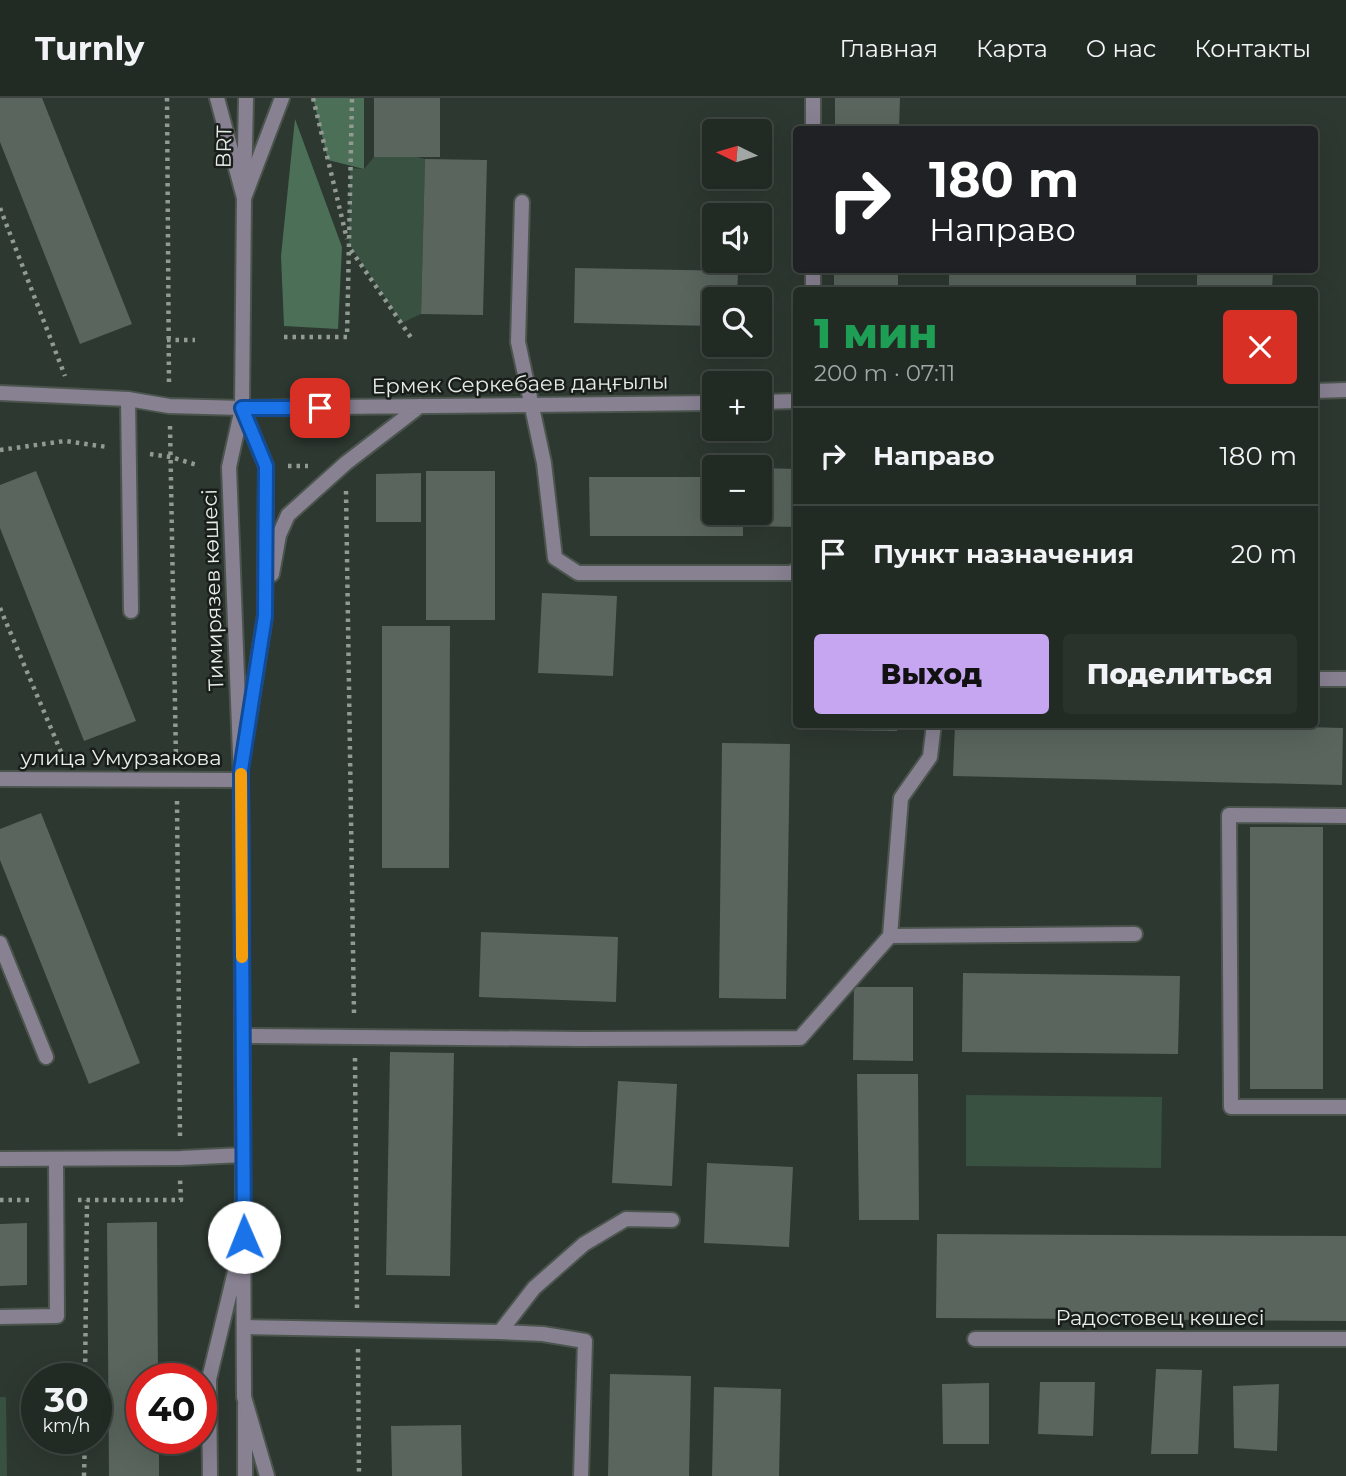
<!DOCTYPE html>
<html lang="ru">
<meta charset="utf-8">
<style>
:root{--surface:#222a24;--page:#2a322c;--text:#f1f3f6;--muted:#a2a7a6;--line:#3f4641;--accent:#c6a6f0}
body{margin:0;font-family:Montserrat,sans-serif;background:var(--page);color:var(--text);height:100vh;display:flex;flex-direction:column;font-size:26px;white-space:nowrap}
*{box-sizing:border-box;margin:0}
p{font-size:23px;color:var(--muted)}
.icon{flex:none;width:38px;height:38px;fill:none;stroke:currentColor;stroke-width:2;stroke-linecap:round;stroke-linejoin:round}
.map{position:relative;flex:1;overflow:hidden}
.panel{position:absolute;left:793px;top:189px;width:525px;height:441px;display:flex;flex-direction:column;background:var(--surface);border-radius:7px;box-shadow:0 7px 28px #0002,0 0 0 2px var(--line)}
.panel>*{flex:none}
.banner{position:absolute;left:793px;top:28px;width:525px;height:147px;border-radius:7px;box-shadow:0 7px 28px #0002,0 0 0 2px var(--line);background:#202124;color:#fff;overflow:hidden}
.needle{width:46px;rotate:275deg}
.fabs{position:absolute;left:702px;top:21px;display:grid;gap:14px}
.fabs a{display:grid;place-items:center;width:70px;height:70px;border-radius:7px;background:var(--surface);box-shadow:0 7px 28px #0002,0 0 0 2px var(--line);font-size:35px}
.speed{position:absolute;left:21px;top:1265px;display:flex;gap:14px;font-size:35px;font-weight:700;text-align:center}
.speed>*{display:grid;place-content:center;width:91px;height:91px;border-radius:50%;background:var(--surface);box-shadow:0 7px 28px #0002,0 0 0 2px var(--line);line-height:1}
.speed small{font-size:18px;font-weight:400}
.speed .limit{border:10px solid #d22;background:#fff;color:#111}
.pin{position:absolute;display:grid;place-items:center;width:60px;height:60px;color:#fff;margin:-30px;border-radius:14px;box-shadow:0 4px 10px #0006}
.me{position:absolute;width:77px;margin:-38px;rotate:359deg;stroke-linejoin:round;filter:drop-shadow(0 0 5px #0008)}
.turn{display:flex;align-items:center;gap:24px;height:147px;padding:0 21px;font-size:32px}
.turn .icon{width:91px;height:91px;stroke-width:2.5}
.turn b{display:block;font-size:49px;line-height:60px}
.round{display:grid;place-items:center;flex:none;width:74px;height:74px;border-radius:7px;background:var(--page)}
.headline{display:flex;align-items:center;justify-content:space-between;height:119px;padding:0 21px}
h1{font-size:42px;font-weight:800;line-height:52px;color:#1e9e55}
.button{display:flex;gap:14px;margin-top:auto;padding:14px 21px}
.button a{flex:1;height:80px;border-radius:7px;background:var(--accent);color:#111;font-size:28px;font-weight:800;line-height:80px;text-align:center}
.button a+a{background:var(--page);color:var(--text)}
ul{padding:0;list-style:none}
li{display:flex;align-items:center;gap:21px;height:98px;padding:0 21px;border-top:2px solid var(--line)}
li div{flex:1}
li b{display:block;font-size:26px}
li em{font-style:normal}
header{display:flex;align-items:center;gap:42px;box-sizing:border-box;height:98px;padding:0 35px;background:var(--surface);border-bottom:2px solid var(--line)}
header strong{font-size:33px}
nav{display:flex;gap:38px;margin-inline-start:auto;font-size:24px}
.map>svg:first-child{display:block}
</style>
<header>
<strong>Turnly</strong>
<nav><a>Главная</a><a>Карта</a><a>О нас</a><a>Контакты</a></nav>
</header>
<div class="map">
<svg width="1346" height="1378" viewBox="0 0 1346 1378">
<rect width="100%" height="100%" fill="#2d3830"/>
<!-- green -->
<path fill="#395140" d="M374,59h43l8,2 -4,155 -19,9 -53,-79 1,-76 14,1z
M966,997l196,2 -1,71 -195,-2z
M0,1299h6l1,79h-7z"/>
<!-- forest -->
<path fill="#4b7057" d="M313,0h51v71l-36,-9z
M295,21l47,128 -4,82 -54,-3 -3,-70z"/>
<!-- building -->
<path fill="#59655d" d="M0,0h42l90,226 -52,20 -80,-202z
M374,0h66v59h-66z
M835,0h65l-1,32h-64z
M425,61l62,1 -4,155 -62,-1z
M575,170l163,3 -1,28h-23v27l-140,-3z
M834,172h64v20h-64z
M949,172h187v20h-187z
M1197,172h76l-1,20h-75z
M760,370l36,1v58l-47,-1 1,-13h10z
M36,373l100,250 -52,20 -84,-213v-43z
M426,373h69v149h-69z
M421,375v49h-45v-48z
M589,379h125v36h29v23h-153z
M542,495l75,3 -4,80 -75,-3z
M382,528h68l-1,242h-67z
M832,626h65v7l-65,-1z
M955,626h250l138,4 -1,57 -389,-9z
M722,645l68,1 -4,255 -67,-1z
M41,715l99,250 -51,21 -89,-224v-31z
M1250,729h73v262h-73z
M481,834l137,5 -2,65 -137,-5z
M963,875l217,3 -2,78 -216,-2z
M854,889h59v74l-60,-1z
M390,954l64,1 -4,223 -64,-1z
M857,976h61l1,146h-60z
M618,983l59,3 -5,102 -60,-3z
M707,1065l86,4 -4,80 -85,-4z
M157,1124l1,157h-16v59h17v38h-50l-2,-253z
M27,1125v62l-27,1v-62z
M937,1136l409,2v85l-410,-3z
M1156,1271l46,1 -4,84h-47z
M610,1276l81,2 -2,100h-81z
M1040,1284h55l-2,54 -55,-2z
M989,1285v61h-46l-1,-60z
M1279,1286l-2,67 -43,-3 -1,-62z
M714,1289l67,2 -2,87h-67z
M461,1327l1,51h-70l-1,-50z"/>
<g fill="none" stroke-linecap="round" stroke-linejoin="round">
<!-- service casing -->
<g stroke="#4b554e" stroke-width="18">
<path id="service" d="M813,0v32
M244,95l2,-95
M522,104l-4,140 26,121 11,95 23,15h213l5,-3
M813,192v-20
M0,295l128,6 41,7 73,2
M128,301l3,212
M1314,581h32
M1346,718l-117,-1 2,292h115
M890,838l245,-2
M0,845l46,114
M242,938l338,3 220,-1 90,-102 11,-138 29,-41 4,-33
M0,1219l57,-1 -1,-157
M244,1229l256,5 43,2 42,7 -4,135
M500,1234l34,-44 50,-44 42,-25 46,1
M245,1307v71"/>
</g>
<!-- minor casing -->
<g stroke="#4b554e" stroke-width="18">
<path id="minor" d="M0,681l241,1
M975,1241h371"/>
</g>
<!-- tertiary casing -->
<g stroke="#4b554e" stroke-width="18">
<path id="tertiary" d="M217,0l27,100 -2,210 -13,59 12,313 3,617 23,79
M244,100l38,-100
M1314,293l32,-1
M760,304l36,-1
M242,310l472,-5
M242,310l24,58 -1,150 -19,121
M272,476l7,-39 9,-20 58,-52 74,-57
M0,1061l181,-1 61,-3
M210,1378l-1,-97 29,-120"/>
</g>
<!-- path -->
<path stroke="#919a93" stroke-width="4.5" stroke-dasharray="3.5 5" stroke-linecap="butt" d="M167,0l2,288
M313,0l34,141
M0,110l65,168
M351,152l61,89
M284,239h63l5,-239
M167,242h28
M170,328l6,334
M0,352l65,-9 42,6
M150,356l21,3 26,8
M288,368h20
M346,393l8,523
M0,510l64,151
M177,703l3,337
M355,960l2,250
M0,1102h34
M78,1102h103l-1,-21
M358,1251l1,127
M85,1281l2,-179
M84,1378l1,-38"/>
<!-- service -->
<use href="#service" stroke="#888192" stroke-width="14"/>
<!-- minor -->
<use href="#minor" stroke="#888192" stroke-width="14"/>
<!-- tertiary -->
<use href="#tertiary" stroke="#888192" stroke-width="14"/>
</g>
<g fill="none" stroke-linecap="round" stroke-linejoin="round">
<!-- route casing -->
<g stroke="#114b97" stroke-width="18">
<path id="route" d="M244,1139l-3,-467 24,-154 1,-150 -24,-58h78"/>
</g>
<!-- route -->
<use href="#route" stroke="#1a73e8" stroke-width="12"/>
<!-- slow -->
<path stroke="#f59e0b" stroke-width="12" d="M241,676l1,183"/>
</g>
<g text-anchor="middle" stroke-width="5" stroke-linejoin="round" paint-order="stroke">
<!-- street labels -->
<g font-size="21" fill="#e7eee9" stroke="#191e1a">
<text transform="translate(224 49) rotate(-89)" y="7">BRT</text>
<text transform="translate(520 286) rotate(-1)" y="7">Ермек Серкебаев даңғылы</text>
<text transform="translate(213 492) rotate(-92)" y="7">Тимирязев көшесі</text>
<text x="121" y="667">улица Умурзакова</text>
<text x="1160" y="1227">Радостовец көшесі</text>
</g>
</g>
</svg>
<div class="fabs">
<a><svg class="needle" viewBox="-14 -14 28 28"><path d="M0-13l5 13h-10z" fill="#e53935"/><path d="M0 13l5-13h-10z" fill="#a2a7a6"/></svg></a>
<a><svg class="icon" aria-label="sound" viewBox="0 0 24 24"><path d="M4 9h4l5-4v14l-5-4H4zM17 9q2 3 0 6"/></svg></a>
<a><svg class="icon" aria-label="search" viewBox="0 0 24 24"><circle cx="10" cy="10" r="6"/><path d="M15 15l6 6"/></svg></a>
<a>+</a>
<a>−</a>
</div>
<div class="speed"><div>30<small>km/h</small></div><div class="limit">40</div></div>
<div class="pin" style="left:320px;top:310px;background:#d93025"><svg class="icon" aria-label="arrive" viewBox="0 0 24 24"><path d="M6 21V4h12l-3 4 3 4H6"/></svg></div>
<svg class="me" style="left:244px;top:1139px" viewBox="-20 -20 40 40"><circle r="19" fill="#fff"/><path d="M0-13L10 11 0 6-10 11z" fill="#1a73e8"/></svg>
<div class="banner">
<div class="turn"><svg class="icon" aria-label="right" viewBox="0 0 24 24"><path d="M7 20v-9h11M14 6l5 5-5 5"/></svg><div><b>180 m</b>Направо</div></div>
</div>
<section class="panel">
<div class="headline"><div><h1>1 мин</h1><p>200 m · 07:11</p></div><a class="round" style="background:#d93025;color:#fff"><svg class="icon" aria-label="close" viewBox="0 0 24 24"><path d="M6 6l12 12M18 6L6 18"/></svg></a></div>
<ul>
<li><svg class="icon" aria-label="right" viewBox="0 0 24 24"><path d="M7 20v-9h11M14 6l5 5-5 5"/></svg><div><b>Направо</b></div><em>180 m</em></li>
<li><svg class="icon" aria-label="arrive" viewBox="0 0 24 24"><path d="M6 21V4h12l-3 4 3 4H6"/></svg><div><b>Пункт назначения</b></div><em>20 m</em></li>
</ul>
<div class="button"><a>Выход</a><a>Поделиться</a></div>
</section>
</div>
